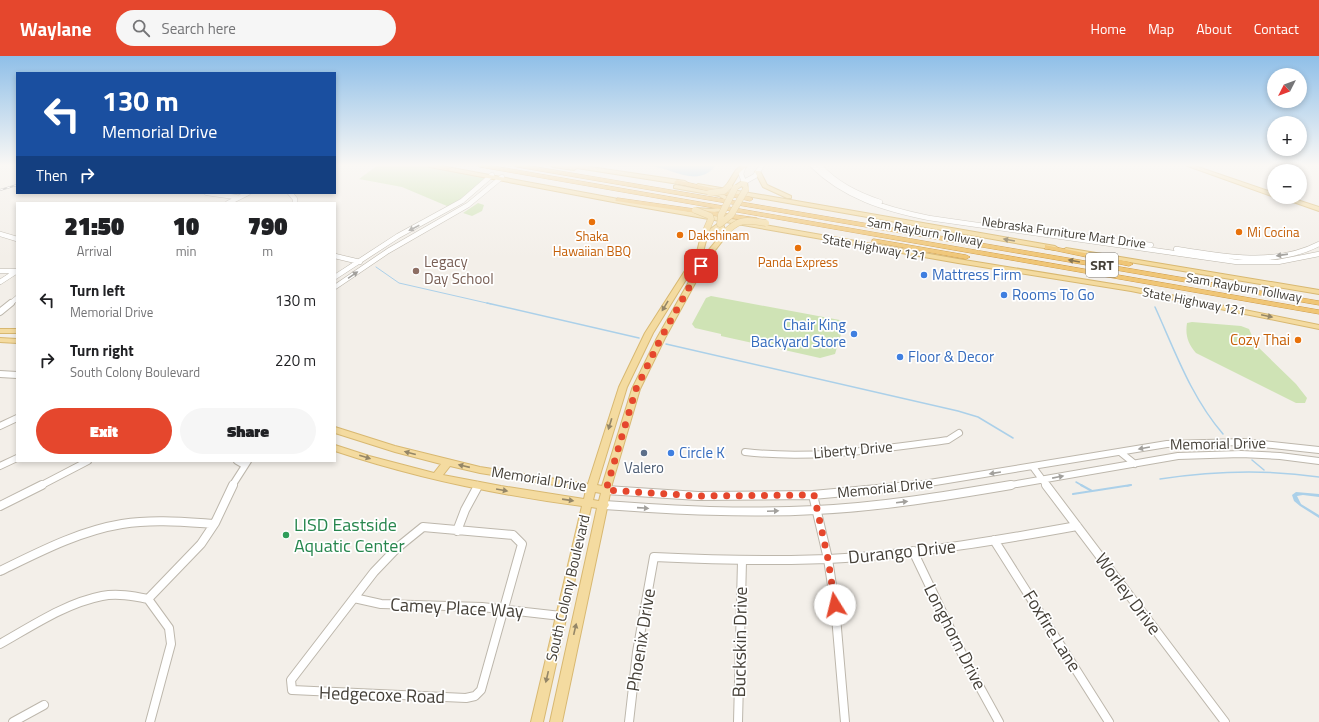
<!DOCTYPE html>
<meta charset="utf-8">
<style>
:root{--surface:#fff;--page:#f6f6f6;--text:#202124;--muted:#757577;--accent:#e5472d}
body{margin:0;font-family:"Titillium Web",sans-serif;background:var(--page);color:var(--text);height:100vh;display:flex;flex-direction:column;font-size:15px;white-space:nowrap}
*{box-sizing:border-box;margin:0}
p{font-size:13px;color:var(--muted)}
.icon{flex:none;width:22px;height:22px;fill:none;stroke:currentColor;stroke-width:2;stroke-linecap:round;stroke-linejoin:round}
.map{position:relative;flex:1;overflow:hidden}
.sheet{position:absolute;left:16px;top:146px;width:320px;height:260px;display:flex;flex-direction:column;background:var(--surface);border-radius:0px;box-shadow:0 2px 6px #0003}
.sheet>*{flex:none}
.top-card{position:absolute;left:16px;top:16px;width:320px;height:122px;border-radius:0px;box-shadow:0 2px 6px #0003;background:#1a4fa0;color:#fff;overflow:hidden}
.needle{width:26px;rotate:228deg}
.tools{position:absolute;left:1267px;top:12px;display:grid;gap:8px}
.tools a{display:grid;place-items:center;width:40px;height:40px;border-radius:50%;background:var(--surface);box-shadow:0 2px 6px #0003;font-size:20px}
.pin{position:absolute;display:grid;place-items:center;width:34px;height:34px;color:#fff;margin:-17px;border-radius:8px;box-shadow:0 2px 6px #0006}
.me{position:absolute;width:44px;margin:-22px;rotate:351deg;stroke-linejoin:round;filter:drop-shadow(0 0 3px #0008)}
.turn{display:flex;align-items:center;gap:14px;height:84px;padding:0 20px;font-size:18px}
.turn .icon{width:52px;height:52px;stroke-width:2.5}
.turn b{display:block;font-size:28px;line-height:34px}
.then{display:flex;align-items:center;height:38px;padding:0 20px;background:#0003;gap:8px;font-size:15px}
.eta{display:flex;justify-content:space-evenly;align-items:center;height:68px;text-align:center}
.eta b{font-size:24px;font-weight:800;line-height:28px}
.button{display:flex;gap:8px;margin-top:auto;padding:8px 20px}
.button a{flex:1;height:46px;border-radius:24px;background:var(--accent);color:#fff;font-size:16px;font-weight:800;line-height:46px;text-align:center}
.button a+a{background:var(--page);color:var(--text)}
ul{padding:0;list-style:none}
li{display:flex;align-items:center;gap:12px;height:60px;padding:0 20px}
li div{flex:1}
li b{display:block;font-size:15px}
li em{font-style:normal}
header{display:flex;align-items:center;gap:24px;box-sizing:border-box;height:56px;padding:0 20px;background:var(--accent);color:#fff}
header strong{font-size:19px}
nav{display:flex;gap:22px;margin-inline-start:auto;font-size:14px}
.search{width:280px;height:36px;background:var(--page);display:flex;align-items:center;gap:10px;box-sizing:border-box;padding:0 14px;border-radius:22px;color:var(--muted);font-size:15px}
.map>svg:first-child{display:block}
</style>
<header>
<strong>Waylane</strong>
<div class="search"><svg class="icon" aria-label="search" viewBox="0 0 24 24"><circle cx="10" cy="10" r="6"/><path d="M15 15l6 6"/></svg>Search here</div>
<nav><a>Home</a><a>Map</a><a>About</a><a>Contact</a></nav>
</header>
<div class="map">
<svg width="1319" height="666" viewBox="0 0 1319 666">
<rect width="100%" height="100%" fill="#f3efe9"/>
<!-- green -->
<path fill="#cfe3b5" d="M378,109h43l65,12 -12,13 -22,15 -5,1 -45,-19 -43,-8z
M478,147l6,2 -2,6 -10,5 -9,-3z
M711,240l134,25 -10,33 -15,4 -99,-22v-2l-26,-6 -3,-4 14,-26z
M1192,266l49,4 8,3 7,16 40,39 11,14 -2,5h-9l-100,-50c-8,-9 -11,-18 -9,-30z"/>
<!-- water -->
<path fill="#abd0e9" d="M613,109h103c-18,24 -43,3 -66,1 -12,-1 -26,3 -37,-1z
M1296,436l23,2v3l-16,-2 -6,1 4,8 18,11v3l-19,-12 -6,-5 -2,-6z"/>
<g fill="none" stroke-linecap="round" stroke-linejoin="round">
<!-- stream-far2 -->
<path stroke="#abd0e9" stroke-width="1" d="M376,211l23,16 92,21"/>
<!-- stream-far1 -->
<path stroke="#abd0e9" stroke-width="1.5" d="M487,247l152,35
M1155,251c20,44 36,90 68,127
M666,288l292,67 20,6 35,21
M1252,404l12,10
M1160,423c53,-8 105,-10 159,-2
M1076,426l7,4
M1127,430l4,-1"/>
<!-- stream -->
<path stroke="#abd0e9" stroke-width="2" d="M1081,429l11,6
M1073,438l58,-9"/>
<!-- minor-far2 casing -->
<g stroke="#bdb7ac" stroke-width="5.5">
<path id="minor-far2" d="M744,109l-3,9 3,8 11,-6 7,-11
M812,109c32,32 73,44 117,53l308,44h41l41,-8
M819,109c17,19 38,29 61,37
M207,137l29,4
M290,137l5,6v4
M228,147l20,-10
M0,178l17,5
M1076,180l75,9
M1176,193c47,7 99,18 143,-5
M335,200l25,6
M0,215h17
M335,221l63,-41 64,-35 30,-26
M0,226l17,-11
M335,231l53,-36 80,-46 34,-28
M10,248l7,-6"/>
</g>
<!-- minor-far1 casing -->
<g stroke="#bdb7ac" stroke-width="8">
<path id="minor-far1" d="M0,256l11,-9
M0,318l17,1
M0,370l17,-8
M745,396c68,8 135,-3 203,-12l11,-7
M1120,396l15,12
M237,405l7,4
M0,410l17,-8
M1033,411l14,19
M40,430l48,-25
M232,430l16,-25
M911,430l256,-42 76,-2 76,8
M1005,430l173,-30 63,-2 39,2 39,5"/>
</g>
<!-- minor casing -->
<g stroke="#bdb7ac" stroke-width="10">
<path id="minor" d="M1046,429l179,237
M606,434l92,6 115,-1 107,-10
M813,439l15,64 7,46 10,117
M604,449c70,5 141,9 212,5 65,-3 130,-14 195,-25
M0,450l42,-21
M423,471l90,8 9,9 -41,146 -6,6 -9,2 -174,-8 -1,-10 83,-108 23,-24z
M457,475l8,-21 13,-24
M994,484l115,182
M913,495l53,111 33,60
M0,515c39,-19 79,-40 122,-47 31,-5 62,-2 92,0
M354,542l27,6 101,3 79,9
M148,543l53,-55 14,-21 18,-38
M0,588c32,-18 66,-41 102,-48 15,-3 31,0 46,3l21,29 2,16 -21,78
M13,666l31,-17
M629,666l8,-70 17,-95c64,3 128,5 191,1 78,-5 155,-18 232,-32
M738,666l4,-161"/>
</g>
<!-- major casing -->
<g stroke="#d8b871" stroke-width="2">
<path id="major" d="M427,109h9l193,36 329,58 173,28 188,38v4l-188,-38 -173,-28 -329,-58 -199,-38z
M550,109h27l108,16 3,2 -3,2 -108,-17 -3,2 -21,-3z
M742,109l5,1 -7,6 -9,15h-4l-1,-1 10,-16z
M1185,109h7l82,28v4z
M756,115h4l7,14 24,11v2h-4l-24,-11 -8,-15z
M742,125l5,1 1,8h-4l-2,-4 -5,3h-4v-2z
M698,128l357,62 3,2 -3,2 -359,-63 -1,-1z
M676,129l47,9 9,6 -3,2 -10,-6 -45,-8v-2z
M1279,141h9l31,10v4z
M724,151l2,1v2c-10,2 -25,5 -34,0l3,-2 16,1z
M720,166l3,2 4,11 -18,23 -44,80 -25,51 -28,95 -4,19 1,2 -2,3 -45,214h-12l47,-214 -6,-1 -48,215h-12l51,-216c-84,-11 -166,-28 -247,-55v-6l34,11 65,17 7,-9 -46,-12 -60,-19v-6l60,19 85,21 108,17 31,-97 26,-54 52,-81 4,-16zM718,172l3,7 -18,22 -46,81 -25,51 -30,97 -5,-1 30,-98 26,-54 50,-81 4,-15zM450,410l30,7 106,17 -2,9 -83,-13 -58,-11zM595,436l6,1 -2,8 -6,-1z
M1066,192l253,42v4l-255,-43 -1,-1z
M0,273h17v4h-17z
M0,282l17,1v4l-17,-1z"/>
</g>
<!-- highway casing -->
<g stroke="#ce9b47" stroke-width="1">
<path id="highway" d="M430,109h10l12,3 -3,2z
M477,109h11l831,145v4l-839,-147z
M514,109h11l794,136v4l-802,-138z
M677,124l73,17 3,2 -3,2 -75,-18 -1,-1z
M618,142l139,20 3,2 -3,2 -141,-21 -1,-1z
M874,183l92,16 4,2 -4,2 -94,-17v-2z
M1045,189l84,17 4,2 -4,2 -81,-17h-3z"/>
</g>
<!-- minor-far2 -->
<use href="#minor-far2" stroke="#fff" stroke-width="4.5"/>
<!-- minor-far1 -->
<use href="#minor-far1" stroke="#fff" stroke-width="6"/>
<!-- minor -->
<use href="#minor" stroke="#fff" stroke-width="8"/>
<!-- major -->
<use href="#major" fill="#f4dba0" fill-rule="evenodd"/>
<!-- highway -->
<use href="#highway" fill="#f0c676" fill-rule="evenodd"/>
<!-- rail casing -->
<g stroke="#979797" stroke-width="2">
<path id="rail" d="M0,134l17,-5"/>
</g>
<!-- rail -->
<use href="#rail" stroke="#fff" stroke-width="1" stroke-dasharray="3.5" stroke-linecap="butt"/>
<!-- major-bridge casing -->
<g stroke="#d8b871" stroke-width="7" stroke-linecap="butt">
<path id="major-bridge" d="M735,132l-14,27 -1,9 11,-9 15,-26
M710,137l14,-2 5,-5
M695,154l15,6 1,3 -6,14
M724,178c15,-16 21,-14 42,-11"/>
</g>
<!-- major-bridge -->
<use href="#major-bridge" stroke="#f4dba0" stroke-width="6"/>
</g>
<!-- one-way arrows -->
<defs><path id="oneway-solid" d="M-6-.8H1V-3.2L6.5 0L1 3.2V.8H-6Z"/></defs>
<g fill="#a2a09c">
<use href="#oneway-solid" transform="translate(414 172) rotate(153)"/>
<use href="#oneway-solid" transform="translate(1282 199) rotate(172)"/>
<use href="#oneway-solid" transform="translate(353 219) rotate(-34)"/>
<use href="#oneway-solid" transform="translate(1144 392) rotate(170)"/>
<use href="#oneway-solid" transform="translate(995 417) rotate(171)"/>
<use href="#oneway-solid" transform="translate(1058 421) rotate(-11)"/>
<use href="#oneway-solid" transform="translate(902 446) rotate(-7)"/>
<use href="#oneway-solid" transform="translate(643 452) rotate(4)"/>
<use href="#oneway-solid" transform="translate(773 455) rotate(-2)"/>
</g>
<g fill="#948667">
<use href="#oneway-solid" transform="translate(1009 184) rotate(-170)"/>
<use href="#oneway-solid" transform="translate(665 250) rotate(121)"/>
<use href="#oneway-solid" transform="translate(1267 260) rotate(12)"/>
<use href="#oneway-solid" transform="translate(610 368) rotate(107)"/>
<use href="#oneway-solid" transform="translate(410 397) rotate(-165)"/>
<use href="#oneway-solid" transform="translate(365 401) rotate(17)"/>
<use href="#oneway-solid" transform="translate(464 410) rotate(-167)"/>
<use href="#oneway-solid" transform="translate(502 434) rotate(10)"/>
<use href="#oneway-solid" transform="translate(568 444) rotate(8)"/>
<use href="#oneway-solid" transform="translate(575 573) rotate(-77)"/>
<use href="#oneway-solid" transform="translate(547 621) rotate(103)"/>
</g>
<use fill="#897651" href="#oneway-solid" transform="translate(1074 205) rotate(-170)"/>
<!-- sky -->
<linearGradient id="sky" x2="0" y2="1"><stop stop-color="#8fbfe8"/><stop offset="0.54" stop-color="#faf8f5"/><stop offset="1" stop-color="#faf8f5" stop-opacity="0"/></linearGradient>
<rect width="1319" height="202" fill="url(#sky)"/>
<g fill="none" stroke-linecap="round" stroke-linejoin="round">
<!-- route -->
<path stroke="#e5472d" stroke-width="7" stroke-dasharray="0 12.6" d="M701,210l-40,72 -25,51 -30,101 92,6 116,-1 14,64 7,46"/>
</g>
<!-- markers -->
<g fill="#e8710a" stroke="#fff" stroke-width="1.5">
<circle cx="592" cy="166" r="4"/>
<circle cx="1239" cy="176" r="4"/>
<circle cx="680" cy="179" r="4"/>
<circle cx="798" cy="192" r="4"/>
<circle cx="1298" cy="284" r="4"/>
</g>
<circle fill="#8d6e63" stroke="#fff" stroke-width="1.5" cx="416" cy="215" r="4"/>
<g fill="#3f7fe0" stroke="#fff" stroke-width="1.5">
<circle cx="924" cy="219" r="4"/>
<circle cx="1004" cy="239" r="4"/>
<circle cx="854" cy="278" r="4"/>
<circle cx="900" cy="301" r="4"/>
<circle cx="671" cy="397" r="4"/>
</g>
<circle fill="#5c6f8a" stroke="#fff" stroke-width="1.5" cx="644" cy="397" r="4"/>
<circle fill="#2e9e5b" stroke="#fff" stroke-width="1.5" cx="286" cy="479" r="4"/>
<g text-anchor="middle" stroke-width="3.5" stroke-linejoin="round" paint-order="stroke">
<!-- far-street labels -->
<g font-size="13" fill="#454038" stroke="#fff">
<text transform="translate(925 175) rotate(10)" y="5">Sam Rayburn Tollway</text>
<text transform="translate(1064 176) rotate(8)" y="5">Nebraska Furniture Mart Drive</text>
<text transform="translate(874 191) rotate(10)" y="5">State Highway 121</text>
<text transform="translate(1244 231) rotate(10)" y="5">Sam Rayburn Tollway</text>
<text transform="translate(1194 245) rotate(11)" y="5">State Highway 121</text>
</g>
<!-- far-food labels -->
<g font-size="13" fill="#c56008" stroke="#fff" text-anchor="start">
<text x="1247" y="181">Mi Cocina</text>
<text x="688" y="184">Dakshinam</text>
<text x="592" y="185" text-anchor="middle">Shaka<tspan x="592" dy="15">Hawaiian BBQ</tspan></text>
<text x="798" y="211" text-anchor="middle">Panda Express</text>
</g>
<!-- shield labels -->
<rect fill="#fff" stroke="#7d7974" stroke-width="1" x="1086" y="197" width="32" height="24" rx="3"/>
<g font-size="14" font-weight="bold" fill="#454038">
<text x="1102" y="214">SRT</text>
</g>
<!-- education labels -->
<g font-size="15" fill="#785e54" stroke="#fff" text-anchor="start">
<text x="424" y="211">Legacy<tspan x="424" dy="17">Day School</tspan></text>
</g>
<!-- shop labels -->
<g font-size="15" fill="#366cbe" stroke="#fff" text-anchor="start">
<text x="932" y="224">Mattress Firm</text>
<text x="1012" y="244">Rooms To Go</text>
<text x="846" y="274" text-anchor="end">Chair King<tspan x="846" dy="17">Backyard Store</tspan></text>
<text x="908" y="306">Floor &amp; Decor</text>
<text x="679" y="402">Circle K</text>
</g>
<!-- food labels -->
<g font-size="15" fill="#c56008" stroke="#fff" text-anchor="end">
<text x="1290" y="289">Cozy Thai</text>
</g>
<!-- street labels -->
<g font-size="15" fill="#454038" stroke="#fff">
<text transform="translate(1218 388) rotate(-1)" y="5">Memorial Drive</text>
<text transform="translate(853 394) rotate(-5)" y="5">Liberty Drive</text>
<text transform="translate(539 423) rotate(9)" y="5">Memorial Drive</text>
<text transform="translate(885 432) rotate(-6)" y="5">Memorial Drive</text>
<text transform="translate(568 532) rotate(-77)" y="5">South Colony Boulevard</text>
</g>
<!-- service labels -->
<g font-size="15" fill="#4e5e75" stroke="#fff">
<text x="644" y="417">Valero</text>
</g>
<!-- near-leisure labels -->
<g font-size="18" fill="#27864d" stroke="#fff" text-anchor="start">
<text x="294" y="475">LISD Eastside<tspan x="294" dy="21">Aquatic Center</tspan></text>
</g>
<!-- near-street labels -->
<g font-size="18" fill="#454038" stroke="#fff">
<text transform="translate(902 496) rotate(-6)" y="6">Durango Drive</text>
<text transform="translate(1128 538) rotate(53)" y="6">Worley Drive</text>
<text transform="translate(457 552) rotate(3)" y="6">Camey Place Way</text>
<text transform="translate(1052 575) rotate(58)" y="6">Foxfire Lane</text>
<text transform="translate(955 581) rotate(63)" y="6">Longhorn Drive</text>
<text transform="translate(641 584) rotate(-81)" y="6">Phoenix Drive</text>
<text transform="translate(740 586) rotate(-89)" y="6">Buckskin Drive</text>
<text transform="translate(382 639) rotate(2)" y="6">Hedgecoxe Road</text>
</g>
</g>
</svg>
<div class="tools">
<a><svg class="needle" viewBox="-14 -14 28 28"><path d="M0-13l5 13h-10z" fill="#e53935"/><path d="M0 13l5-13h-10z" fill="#757577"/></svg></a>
<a>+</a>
<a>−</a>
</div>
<div class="pin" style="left:701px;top:210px;background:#d93025"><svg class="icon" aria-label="arrive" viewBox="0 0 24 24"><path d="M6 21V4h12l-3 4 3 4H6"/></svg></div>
<svg class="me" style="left:835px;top:549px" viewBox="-20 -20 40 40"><circle r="19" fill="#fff"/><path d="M0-13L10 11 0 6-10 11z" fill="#e5472d"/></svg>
<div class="top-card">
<div class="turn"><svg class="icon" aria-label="left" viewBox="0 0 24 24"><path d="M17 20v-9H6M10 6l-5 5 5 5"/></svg><div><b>130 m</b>Memorial Drive</div></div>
<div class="then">Then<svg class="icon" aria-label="right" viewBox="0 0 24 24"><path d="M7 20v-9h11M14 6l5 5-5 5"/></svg></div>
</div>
<section class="sheet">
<div class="eta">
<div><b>21:50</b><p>Arrival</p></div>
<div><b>10</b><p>min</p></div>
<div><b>790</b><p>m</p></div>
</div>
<ul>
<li><svg class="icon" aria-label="left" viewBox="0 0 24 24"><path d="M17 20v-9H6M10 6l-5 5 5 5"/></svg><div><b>Turn left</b><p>Memorial Drive</p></div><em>130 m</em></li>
<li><svg class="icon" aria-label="right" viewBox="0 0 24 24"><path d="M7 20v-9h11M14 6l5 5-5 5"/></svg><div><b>Turn right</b><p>South Colony Boulevard</p></div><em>220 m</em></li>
</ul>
<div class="button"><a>Exit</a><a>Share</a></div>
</section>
</div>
